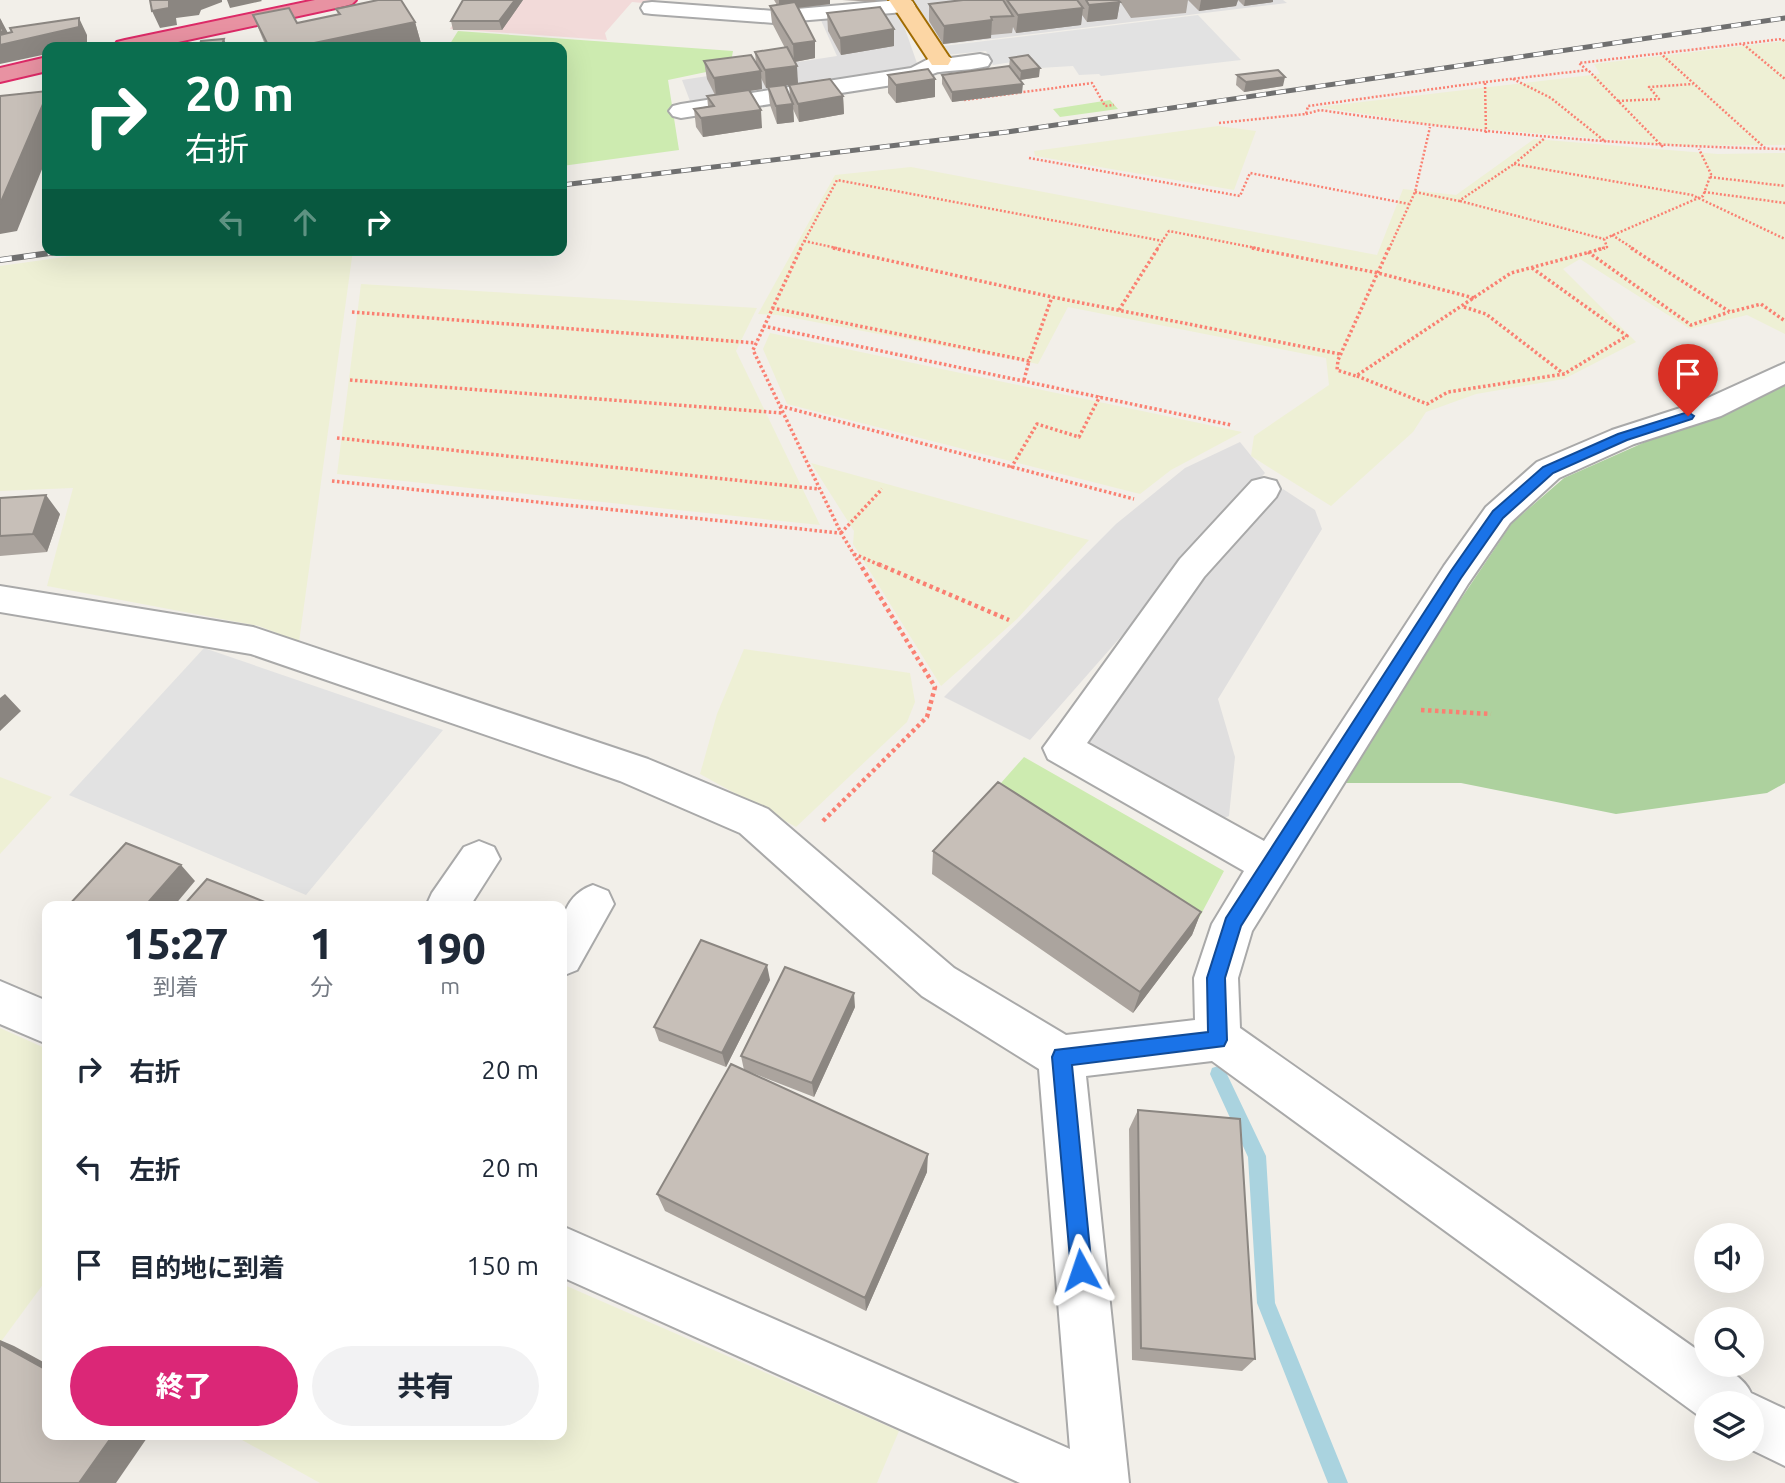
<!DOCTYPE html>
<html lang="ja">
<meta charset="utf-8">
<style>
:root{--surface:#fff;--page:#f2f2f3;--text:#1f2937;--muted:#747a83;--accent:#db2777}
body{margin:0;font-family:Ubuntu,"Noto Sans JP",sans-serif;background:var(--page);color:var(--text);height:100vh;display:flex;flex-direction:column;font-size:26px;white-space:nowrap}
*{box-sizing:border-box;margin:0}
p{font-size:23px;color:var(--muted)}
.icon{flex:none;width:38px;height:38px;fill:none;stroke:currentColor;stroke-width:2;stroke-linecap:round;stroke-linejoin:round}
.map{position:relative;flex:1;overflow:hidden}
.details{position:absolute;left:42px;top:901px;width:525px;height:539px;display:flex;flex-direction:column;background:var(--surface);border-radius:14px;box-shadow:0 7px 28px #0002}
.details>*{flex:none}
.hud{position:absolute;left:42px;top:42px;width:525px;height:214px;border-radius:14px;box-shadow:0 7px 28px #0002;background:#0b6e4f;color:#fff;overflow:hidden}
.fabs{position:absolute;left:1694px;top:1223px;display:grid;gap:14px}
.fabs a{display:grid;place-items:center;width:70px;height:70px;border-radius:50%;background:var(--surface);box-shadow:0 7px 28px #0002;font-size:35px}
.pin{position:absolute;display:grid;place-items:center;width:60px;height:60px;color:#fff;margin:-72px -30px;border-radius:50% 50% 50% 0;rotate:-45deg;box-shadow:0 0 7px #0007}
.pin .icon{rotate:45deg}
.me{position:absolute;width:77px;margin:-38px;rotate:355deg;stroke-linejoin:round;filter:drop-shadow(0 0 5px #0008)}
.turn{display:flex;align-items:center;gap:24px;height:147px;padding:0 28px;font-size:32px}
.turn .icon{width:91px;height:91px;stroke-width:2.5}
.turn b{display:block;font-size:49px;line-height:60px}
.lanes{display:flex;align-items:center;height:66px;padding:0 28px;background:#0003;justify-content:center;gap:35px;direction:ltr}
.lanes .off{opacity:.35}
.eta{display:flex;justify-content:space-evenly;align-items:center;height:119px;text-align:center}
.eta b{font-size:42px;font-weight:800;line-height:49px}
.cta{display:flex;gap:14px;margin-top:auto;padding:14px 28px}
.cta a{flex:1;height:80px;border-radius:42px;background:var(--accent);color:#fff;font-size:28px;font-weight:800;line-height:80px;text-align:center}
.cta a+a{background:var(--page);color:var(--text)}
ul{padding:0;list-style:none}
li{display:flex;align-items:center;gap:21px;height:98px;padding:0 28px}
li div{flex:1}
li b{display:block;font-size:26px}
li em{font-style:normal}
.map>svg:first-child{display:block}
</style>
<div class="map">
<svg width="1785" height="1483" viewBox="0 0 1785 1483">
<rect width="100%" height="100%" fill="#f2efe9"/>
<!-- residential -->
<path fill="#e0dfdf" d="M908,0h375l4,3 -346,42z
M898,9l20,57 -228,35 -8,-21 155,-24 -18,-40z
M1240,442l25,31 -235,267 -86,-43 172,-173 69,-56z
M1283,489l32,21 7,19 -104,170 17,58 -6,59 -15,6 -115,-65 -11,-16 130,-192z"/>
<!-- commercial -->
<path fill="#f2dad9" d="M468,0h188l-2,4 -22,-2 -27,31 2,7 -157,-11z"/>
<!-- farmland -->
<path fill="#eef0d5" d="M1785,41v104l-98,1 -252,-21 -116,-18 281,-33 -6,-10z
M1218,126l38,5 -22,59 -199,-34 -1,-5z
M1534,139l184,15 67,-1v181l-38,-19 -57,14 -110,-70 -17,10 73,73 -72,37 -88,15 -50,18 -13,20 -82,74 -80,-50 3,-20 75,-51 -3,-27 -258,-51 -30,57 -260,-49 -20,-1 77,-139 76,-8 466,88 26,-66 53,6z
M114,250h239l-54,392 -40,-16 -212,-40 26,-98 -73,3v-225z
M361,284l396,24 -21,43 84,174 -483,-51z
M770,333l472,99 -71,38 -31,24 -353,-90 -24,-55z
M811,463l278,77 -72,79 -76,67 -88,-142 1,-13z
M744,649l166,24 5,29 -8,20 -111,105 -96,-53 17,-60z
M0,777l52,20 -52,57z
M0,1028l47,21v230l-47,64z
M562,1284l337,147 -22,52h-557l-87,-48h329z"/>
<!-- grass -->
<path fill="#cdebb0" d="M458,31l275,20 -3,16 -62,13 11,70 -117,16v-119h-114z
M1110,100l8,9 -58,8 -7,-8z
M1024,757l200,114 -25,47 -206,-126z"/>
<!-- forest -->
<path fill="#add19e" d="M1785,380v403l-18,10 -151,21 -155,-31h-124l175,-260 52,-45z"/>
<!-- parking -->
<path fill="#e2e2e2" d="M1198,15l43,45 -140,16 -2,-2 -20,1 -6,-9 -34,2 -8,-9 -38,6 -7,-14 -40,4 -3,-9z
M204,648l239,82 -137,165 -237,-100z"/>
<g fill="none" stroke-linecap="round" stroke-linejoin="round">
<!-- stream -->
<path fill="#aad3df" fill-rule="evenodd" d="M1218,1066l6,2 42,88 9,147 73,180h-20l-71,-180 -9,-146 -38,-83 2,-6z"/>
<!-- minor casing -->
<g stroke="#a9a9a9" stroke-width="4">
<path id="minor" d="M899,0l13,1 3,5 -3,5 -8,1 -130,11 -122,-9 -8,-1 -3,-5 3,-5 8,-1 122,9z
M940,53l11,5 29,-4 8,2 3,5 -3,5c-16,4 -32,4 -48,6 -7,0 -15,7 -22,9l-237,37 -8,-2 -4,-5 4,-5 8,-2 230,-36z
M1785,363v21l-64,32 -87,28 -75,34 -49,45 -42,61 -216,347 -14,47 2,50 466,328v9c17,0 38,12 45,28l34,16v57l-35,-17h2v-45h-46v17l-494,-360 -126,15 43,407h-109l-458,-206v-51l508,223 -31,-380 -117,-73 -182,-163 -120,-52 -369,-127 -251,-42v-26l253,41 395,132 120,50 186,159 112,67 129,-15 -1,-42 18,-54 32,-53 -196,-112 -5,-11 137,-189 72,-78 12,-3 12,3 4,8 -4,8 -72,80 -117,166 177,98 180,-275 42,-59 51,-45 75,-32 87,-28z
M479,841l15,6 6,12 -30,47h-44l6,-13 32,-46z
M593,885l15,6 6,13 -37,66 -15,6c-2,-35 -8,-77 31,-91z
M0,981l47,20v43l-47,-20z"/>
</g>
<!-- major casing -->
<g stroke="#a06b00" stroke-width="4">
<path id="major" d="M889,0h22l40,60 -3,5h-16z"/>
</g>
<!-- highway casing -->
<g stroke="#dc2a67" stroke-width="4">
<path id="highway" d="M315,0h41l-4,4 -7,2 -190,41h-41l3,-5 8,-2z
M47,57v14l-47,11v-14z"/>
</g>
<!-- path-far2 -->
<path stroke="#fa8072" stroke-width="2.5" stroke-dasharray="2 2" stroke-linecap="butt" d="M1743,44l42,35
M1660,53l105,95
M1587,70l-8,-7 203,-24 3,3
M1513,79l38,19 55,44
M964,100l128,-17 13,23 9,-1
M1618,101l41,-2 -10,-12 44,-3
M1306,114l14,-4c154,23 309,36 465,39
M1219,123l87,-9 2,-8 177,-24
M1486,133l-1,-51 103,-12 75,77
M1029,158l211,38 10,-23 159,31
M1514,164l178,31 93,44
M1710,177l75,9
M1415,192l44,9 55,-37 31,-26
M1704,192l81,11
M1460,201l144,38
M1612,235l22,14
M804,241l37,8
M800,249l37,-69 326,61
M1157,249l12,-18 92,18
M1389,249l26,-57 15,-65
M1598,249l9,-2 -3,-8 99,-43 8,-22 -12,-25"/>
<!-- path-far1 -->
<path stroke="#fa8072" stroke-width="3.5" stroke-dasharray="2.5 2.5" stroke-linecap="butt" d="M801,248l-48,102 88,183 20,33
M833,248l219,49 288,57
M1252,248l126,25 96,25
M1389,248l-51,112 -1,10 19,6 155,-103 94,-25
M1631,248l99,64 31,-8 24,17
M1588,252l103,73 38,-13
M1464,307l22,7 78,60
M772,308l257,53 23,-64
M1119,310l39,-62
M352,312l404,31
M763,326l468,99
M1357,376l70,28 21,-12 116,-18 63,-38 -95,-68
M350,380l432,33
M1024,380l5,-19
M780,406l354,93
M337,438l482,51
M1011,468l26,-44 42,13 21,-41
M332,481l508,52
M841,533l41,-44
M854,554l28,12"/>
<!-- path -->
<path stroke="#fa8072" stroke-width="4.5" stroke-dasharray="3.5 3.5" stroke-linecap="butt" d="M878,564l131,56
M1421,710l70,4
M823,821l104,-104 8,-30 -75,-123"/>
<!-- minor -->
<use href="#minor" fill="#fff" fill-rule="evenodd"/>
<!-- major -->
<use href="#major" fill="#fcd6a4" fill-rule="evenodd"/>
<!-- highway -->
<use href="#highway" fill="#e892a2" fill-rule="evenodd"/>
<!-- rail-far1 casing -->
<g stroke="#707070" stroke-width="5">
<path id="rail-far1" d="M562,185l445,-53 778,-114"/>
</g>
<!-- rail casing -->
<g stroke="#707070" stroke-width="6">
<path id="rail" d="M0,260l71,-10"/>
</g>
<!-- rail-far1 -->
<use href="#rail-far1" stroke="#fff" stroke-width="3.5" stroke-dasharray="10" stroke-linecap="butt"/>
<!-- rail -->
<use href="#rail" stroke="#fff" stroke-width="4.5" stroke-dasharray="12" stroke-linecap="butt"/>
</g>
<!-- wall -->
<path fill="#aba49e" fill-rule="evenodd" d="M523,0l-21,30h-49l-2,-9z
M774,0h56v4l-32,4 17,33v17l-20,4 3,22 45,12 1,18 -45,8 -6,-13 1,13 -17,2 -7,-19 -2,-17h-2l-5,-10 1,11 -13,2 13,37 -59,9 -7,-10 -2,-18 14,-3 -1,-10 8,-1 -8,-16 -3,-18 52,3 -1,-12 30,-4 -13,-25 -2,-17 7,-1zM785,85h4l1,12z
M842,0h34l-1,2z
M963,0h155l2,2 -3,17 -30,3 -5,-7 -1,10 -65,8 -3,-6 -1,6 -21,2v3l-48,6 -14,-23v-17z
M1119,0h119l-2,6 -37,5 -11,-11 -2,13 -55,5z
M1238,0h35v2l-29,4z
M336,9l79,13 7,25h-156l-13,-32 44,8 41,-8z
M827,13l67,33 -53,9 -13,-24z
M1010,58l29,19 -19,3 2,13 -70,9 -10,-18v-9l67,-8z
M888,75l47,22 -39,6 -8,-10z
M1237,75l46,11 -39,6 -8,-7z
M0,498l60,16 -13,38 -47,4z
M933,851l268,61 -9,23 -59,78 -201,-139z
M770,980l-44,87 -67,-26 -5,-14z
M855,1007l-41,90 -64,-25 177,100 -61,139 -201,-100 -8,-17 87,-124 -3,-14z
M1138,1110l117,249 -13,12 -110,-11 -3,-231z"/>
<!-- shaded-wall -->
<path fill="#8b8681" d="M169,0h53v2l-21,8 -2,5 -23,3 1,7 -17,3 -8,-17z
M227,0h34l1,1 -32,7z
M515,0h8l-21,30 -3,-9z
M779,0h51v4l-51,6z
M1201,0h37l-2,6 -37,5z
M1245,0h28v2l-29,4z
M1120,2l-3,17 -30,3 2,-17z
M1083,8l-2,17 -65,8 2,-18z
M0,18l8,15 71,-15 8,17v10l-10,2h-30v7l-47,10z
M992,20l-1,18 -48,6 1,-18z
M415,22l7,25h-127z
M894,29v17l-53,9 -1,-17z
M224,39l3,8h-6z
M815,41v17l-21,4 -1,-18z
M797,66l1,18 -32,4 -1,-18z
M1040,68l-1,9 -19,3 1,-9z
M761,71l1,18 -46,7 -2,-18z
M1285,77l-2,9 -39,6 2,-10z
M935,79v18l-39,6v-18z
M1023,84l-1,9 -70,9v-10z
M47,95v62l-30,74 -17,3v-30z
M843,96l1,18 -45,8 -1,-18z
M793,104l1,18 -17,2 -1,-18z
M761,110l1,18 -59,9 -2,-19z
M46,495l14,19 -13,38 -14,-18z
M5,694l16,17 -21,20v-33z
M181,865l14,16 -21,25h-29z
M265,902l4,4h-8z
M1201,912l-9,23 -59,78 7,-21z
M767,965l3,15 -44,87 -4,-14z
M854,993l1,14 -41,90 -2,-14z
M928,1154l-1,18 -61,139 -1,-13z
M0,1340l14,6 33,18v6l-47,-26z
M113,1435h36l-33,48h-37z"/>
<!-- building -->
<path fill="#c7bfb8" stroke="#8b8681" stroke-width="2" d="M150,0h23h-4v8l-17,3z
M378,0h23l14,22 -120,25h-26l-16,-32 36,-7 8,15 43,-9 -4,-5z
M463,0h52l-16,21h-48z
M963,0h40l10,16 -22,1 1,3 -48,6 -15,-22z
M1007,0h70l6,8 -65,7z
M1086,0h32l2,2 -31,3z
M795,2l20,39 -22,3 -23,-38z
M880,7l14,22 -54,9 -13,-25z
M79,18v9l-79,18v-10l12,-3 -2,-4z
M0,20l3,12h-3z
M224,39l-3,8h-22l2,-6z
M787,47l10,19 -32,4 -10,-18z
M751,55l10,16 -47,7 -10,-17z
M1028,55l12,13 -19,3 -11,-13z
M1009,66l14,18 -71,8 -10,-17z
M928,69l7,10 -39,6 -8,-10z
M1278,70l7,7 -39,5 -9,-7z
M830,79l13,17 -45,8 -9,-19z
M785,85l8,19 -17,2 -8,-19z
M749,90l12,20 -60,8 -7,-9 20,-3 -7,-10z
M47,91v4l-47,109v-108z
M46,495l-13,39 -33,2v-38z
M998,782l203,130 -61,80 -207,-141z
M126,843l55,22 -36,41h-77z
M207,879l58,23 -4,4h-78z
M701,940l66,25 -45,88 -68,-26z
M785,967l69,26 -42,90 -71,-27z
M731,1064l197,90 -63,144 -208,-104z
M1138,1110l102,9 15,240 -114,-11z
M0,1344l47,26v65h66l-34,48h-79z"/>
<!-- route -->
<path fill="#1a73e8" stroke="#114b97" stroke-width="2" d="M1688,412l6,4 -2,3 -65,21 -74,33 -50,45 -42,60 -220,348 -16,52 2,62 -3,6 -152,19 20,205 -3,7 -8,3 -7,-3 -3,-7 -19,-213 3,-7 153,-18 -1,-54 19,-60 225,-347 42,-60 50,-44 75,-33z"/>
</svg>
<div class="fabs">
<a><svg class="icon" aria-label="sound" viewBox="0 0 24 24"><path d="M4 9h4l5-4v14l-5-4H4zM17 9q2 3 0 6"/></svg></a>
<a><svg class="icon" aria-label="search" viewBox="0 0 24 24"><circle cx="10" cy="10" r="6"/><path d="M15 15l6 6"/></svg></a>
<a><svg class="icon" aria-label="layers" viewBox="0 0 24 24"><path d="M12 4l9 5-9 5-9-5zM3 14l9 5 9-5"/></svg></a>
</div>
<div class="pin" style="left:1688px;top:416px;background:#d93025"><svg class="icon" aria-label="arrive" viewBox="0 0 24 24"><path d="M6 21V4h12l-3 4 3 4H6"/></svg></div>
<svg class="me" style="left:1081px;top:1270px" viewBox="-20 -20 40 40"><path d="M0-17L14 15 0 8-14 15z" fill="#1a73e8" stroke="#fff" stroke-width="4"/></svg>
<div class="hud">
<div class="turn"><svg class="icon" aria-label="right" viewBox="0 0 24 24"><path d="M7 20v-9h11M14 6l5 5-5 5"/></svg><div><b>20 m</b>右折</div></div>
<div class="lanes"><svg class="icon off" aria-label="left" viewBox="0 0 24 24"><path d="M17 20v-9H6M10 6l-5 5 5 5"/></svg><svg class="icon off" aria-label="ahead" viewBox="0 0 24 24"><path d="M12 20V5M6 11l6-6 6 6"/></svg><svg class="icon" aria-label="right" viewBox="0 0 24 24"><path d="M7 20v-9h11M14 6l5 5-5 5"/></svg></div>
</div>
<section class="details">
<div class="eta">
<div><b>15:27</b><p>到着</p></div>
<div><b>1</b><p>分</p></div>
<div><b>190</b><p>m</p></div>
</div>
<ul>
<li><svg class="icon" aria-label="right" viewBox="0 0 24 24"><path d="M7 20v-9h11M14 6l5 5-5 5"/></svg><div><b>右折</b></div><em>20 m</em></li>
<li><svg class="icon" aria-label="left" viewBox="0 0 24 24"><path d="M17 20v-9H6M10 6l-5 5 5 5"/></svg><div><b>左折</b></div><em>20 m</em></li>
<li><svg class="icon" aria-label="arrive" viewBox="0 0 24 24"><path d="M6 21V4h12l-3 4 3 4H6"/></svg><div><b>目的地に到着</b></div><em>150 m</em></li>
</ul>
<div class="cta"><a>終了</a><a>共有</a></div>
</section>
</div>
